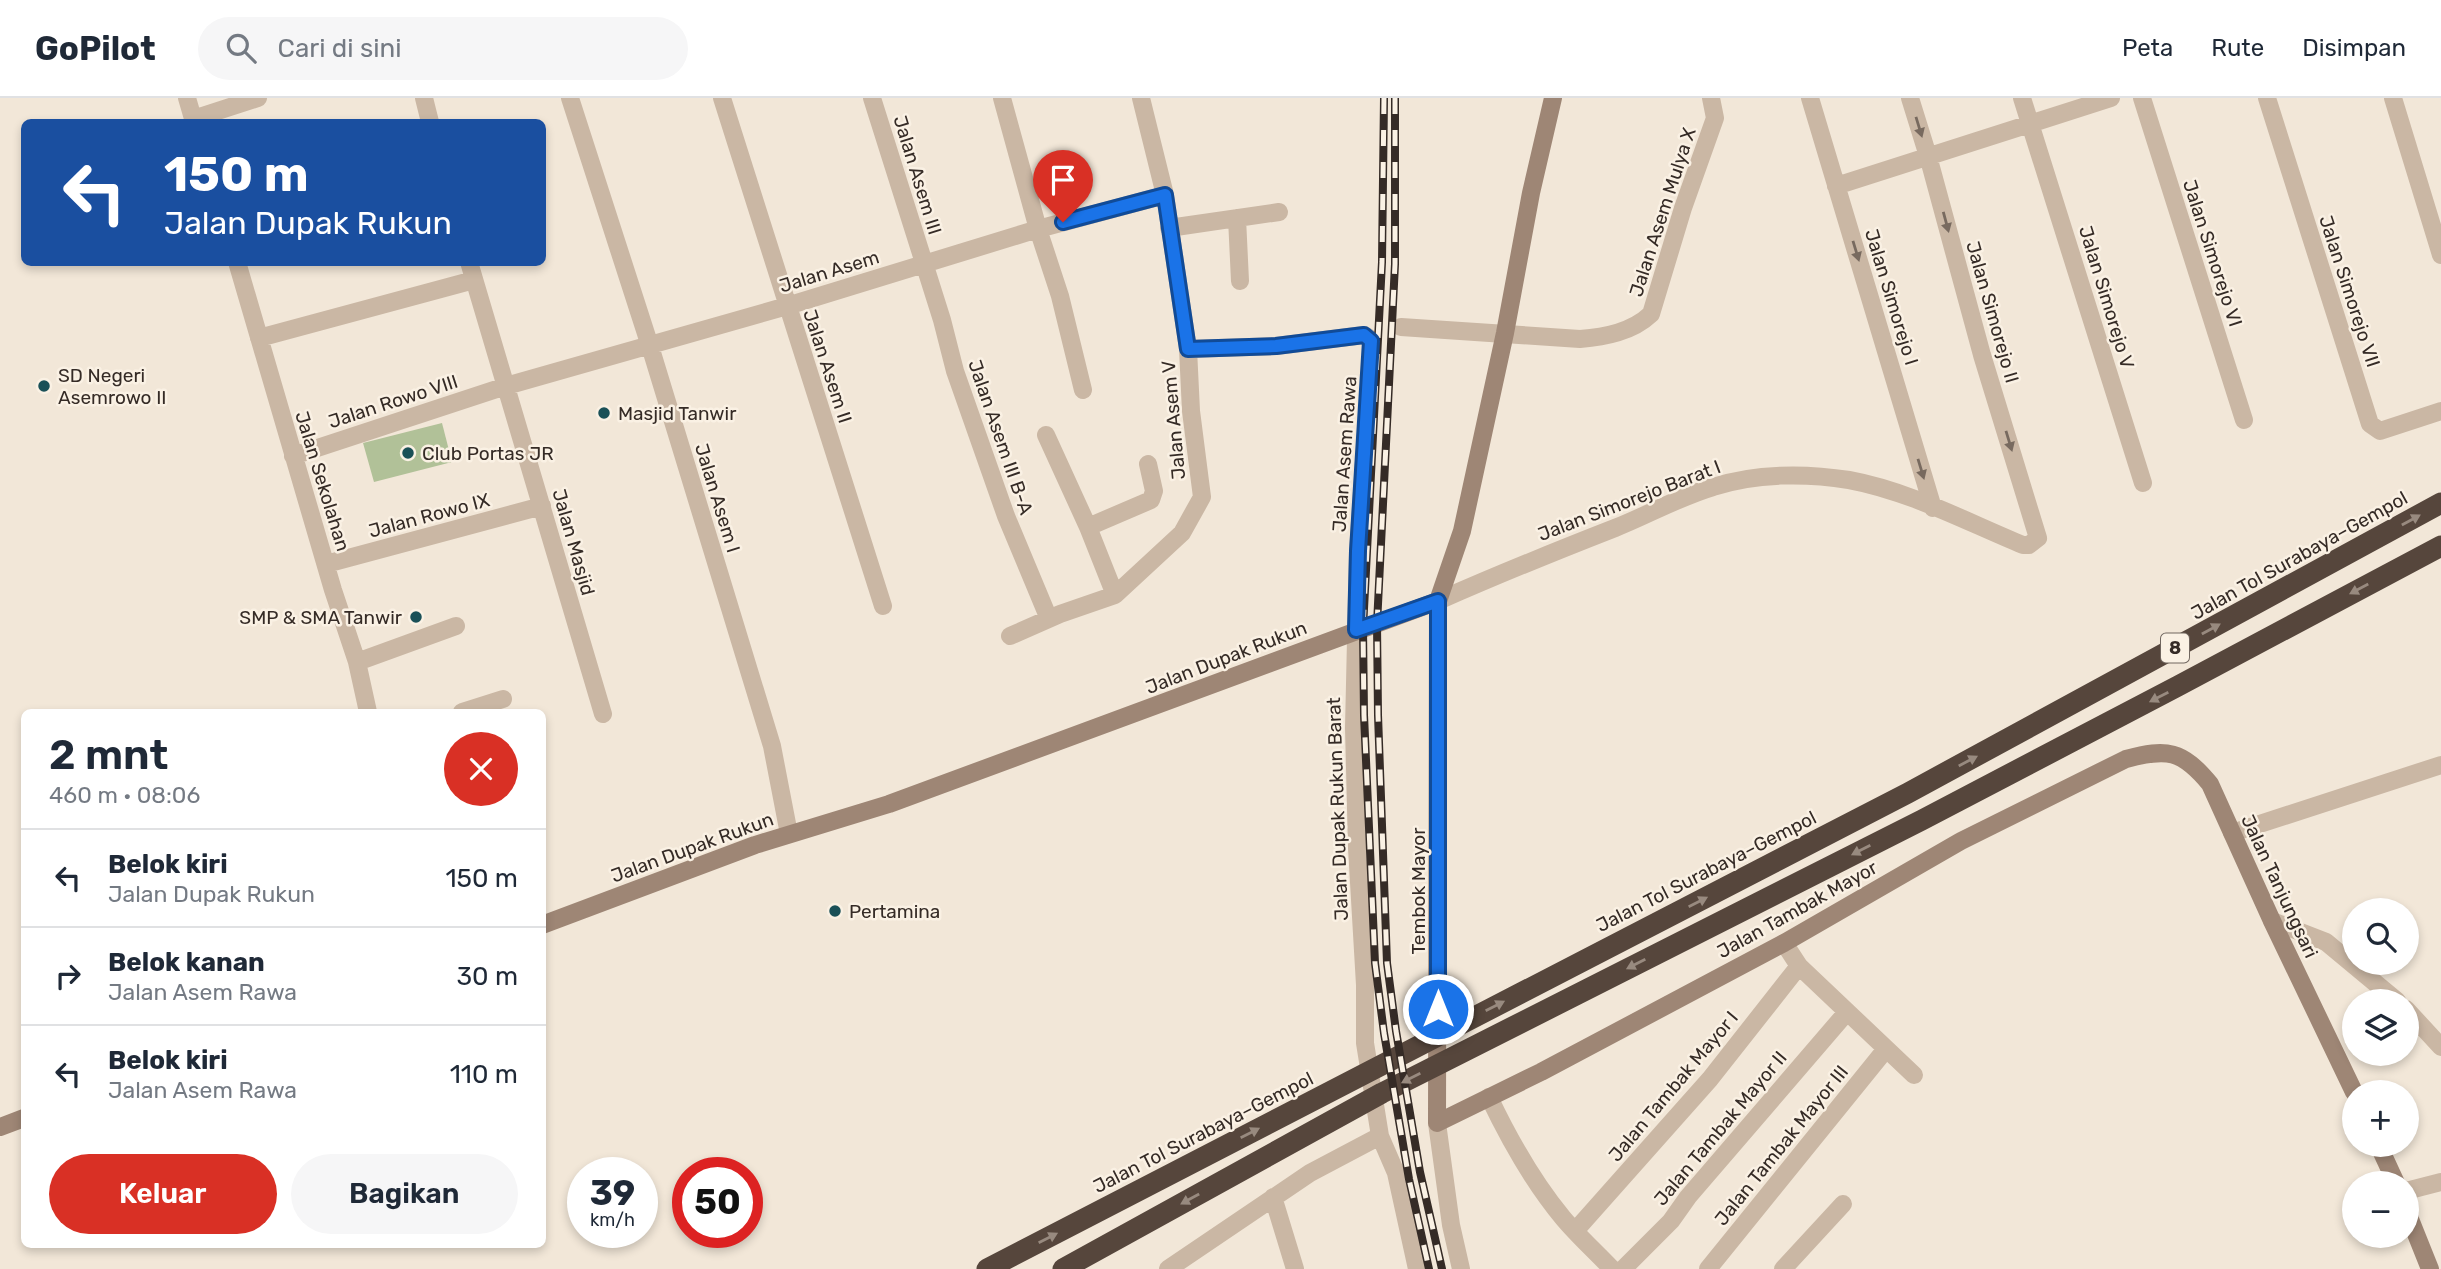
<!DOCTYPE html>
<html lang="id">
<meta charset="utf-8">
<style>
:root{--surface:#fff;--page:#f6f6f7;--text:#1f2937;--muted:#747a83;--line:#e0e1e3;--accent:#d93025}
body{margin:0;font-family:Rubik,sans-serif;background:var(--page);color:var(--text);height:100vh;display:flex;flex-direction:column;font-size:26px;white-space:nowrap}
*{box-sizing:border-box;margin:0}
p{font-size:23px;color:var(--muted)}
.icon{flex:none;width:38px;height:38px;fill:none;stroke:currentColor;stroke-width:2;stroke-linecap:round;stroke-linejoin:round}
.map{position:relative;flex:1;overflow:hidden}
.details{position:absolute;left:21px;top:611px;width:525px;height:539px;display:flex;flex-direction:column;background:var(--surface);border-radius:10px;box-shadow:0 4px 10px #0003}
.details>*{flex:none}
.banner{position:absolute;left:21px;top:21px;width:525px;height:147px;border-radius:10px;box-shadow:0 4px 10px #0003;background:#1a4fa0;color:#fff;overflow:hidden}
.controls{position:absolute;left:2342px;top:800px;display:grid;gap:14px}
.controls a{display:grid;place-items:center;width:77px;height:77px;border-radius:50%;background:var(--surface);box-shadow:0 4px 10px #0003;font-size:35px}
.speed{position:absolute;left:567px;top:1059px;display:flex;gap:14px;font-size:35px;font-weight:700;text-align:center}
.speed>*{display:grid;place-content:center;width:91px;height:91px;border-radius:50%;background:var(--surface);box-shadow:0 4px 10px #0003;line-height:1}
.speed small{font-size:18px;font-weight:400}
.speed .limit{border:10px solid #d22;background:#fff;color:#111}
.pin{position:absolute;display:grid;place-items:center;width:60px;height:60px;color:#fff;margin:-72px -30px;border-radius:50% 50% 50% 0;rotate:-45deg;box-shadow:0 0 7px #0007}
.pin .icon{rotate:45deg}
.me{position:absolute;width:77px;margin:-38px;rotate:0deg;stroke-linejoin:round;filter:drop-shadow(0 0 5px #0008)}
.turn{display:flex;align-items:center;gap:24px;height:147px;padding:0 28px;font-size:32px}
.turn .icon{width:91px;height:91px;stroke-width:2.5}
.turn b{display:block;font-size:49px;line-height:60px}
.round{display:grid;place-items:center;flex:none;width:74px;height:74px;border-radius:37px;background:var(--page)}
.headline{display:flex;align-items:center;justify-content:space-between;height:119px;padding:0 28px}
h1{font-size:42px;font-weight:600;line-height:52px}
.cta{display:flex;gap:14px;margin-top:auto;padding:14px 28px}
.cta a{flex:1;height:80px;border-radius:42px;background:var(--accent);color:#fff;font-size:28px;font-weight:600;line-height:80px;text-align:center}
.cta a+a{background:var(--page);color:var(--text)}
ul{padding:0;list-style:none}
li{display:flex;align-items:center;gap:21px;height:98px;padding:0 28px;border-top:2px solid var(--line)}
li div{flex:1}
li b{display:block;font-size:26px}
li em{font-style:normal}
header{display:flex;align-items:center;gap:42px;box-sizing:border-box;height:98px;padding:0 35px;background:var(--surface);border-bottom:2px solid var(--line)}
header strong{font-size:33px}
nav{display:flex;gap:38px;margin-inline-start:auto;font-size:24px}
.search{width:490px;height:63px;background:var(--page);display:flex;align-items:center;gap:18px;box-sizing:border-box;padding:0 24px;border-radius:38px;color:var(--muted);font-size:26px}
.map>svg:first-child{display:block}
</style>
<header>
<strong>GoPilot</strong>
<div class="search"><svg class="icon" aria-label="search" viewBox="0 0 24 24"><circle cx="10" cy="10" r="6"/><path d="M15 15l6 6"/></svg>Cari di sini</div>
<nav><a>Peta</a><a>Rute</a><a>Disimpan</a></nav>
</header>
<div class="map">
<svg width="2441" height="1171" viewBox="0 0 2441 1171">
<rect width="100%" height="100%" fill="#f2e7d8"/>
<!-- green -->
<path fill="#b1c198" d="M442,325l10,39 -78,20 -11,-39z"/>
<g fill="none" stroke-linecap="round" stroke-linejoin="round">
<!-- street -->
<path stroke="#cab7a4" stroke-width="18" d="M187,0l7,24
M424,0l6,24
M570,0l80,248 122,400 17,88
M722,0l161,508
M872,0l70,222 13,51 51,145 43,103
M1002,0l36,131 22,67 23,94
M1810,0l123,410
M2022,0l121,385
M2142,0l102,322
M2267,0l103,326 10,7 61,-20
M2393,0l48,157
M193,21l65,-21
M1836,88l275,-88
M1237,120l3,63
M1169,130l110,-16
M237,164l96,328 24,72 11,50
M469,164l134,452
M1401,229l179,12c25,-2 52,-7 71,-25l32,-106 32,-90 -4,-20
M259,240l215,-58
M1188,251l88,-3 88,-11 5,3 3,6 -14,207 -4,177 3,120 8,137v58l15,93 16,37 21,96
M1046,337l42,92 27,68
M293,358l213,-70 281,-80 251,-77 127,-34
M1088,429l63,-27 3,-9 -6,-27
M326,466l216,-58
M1438,503c59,-26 118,-50 177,-73 33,-13 64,-31 98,-41 42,-14 93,-14 136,-7 60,11 118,42 174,65h6l9,-7 -56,-183 -54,-199 -18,-58
M1010,538l50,-22 55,-19 67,-62 20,-36 -11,-86 -3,-62 -23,-154 -24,-97
M357,564l99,-36
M462,614l41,-13
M2232,735l209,-68
M2272,823l54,21 71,59
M1784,845l15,23 115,109
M2406,911l35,38
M1489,999c20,42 44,85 74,121 15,18 33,34 49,51
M1437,1025l14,102 10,44
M2406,1093l35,-9
M1273,1099l22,72
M1575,1133l135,-152 89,-113
M1168,1171l142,-96 70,-37
M1623,1171l48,-48 17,-24 159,-185
M1708,1171l178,-220
M1783,1171l60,-65"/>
<!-- secondary -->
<path stroke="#9e8675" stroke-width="18" d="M1553,0l-22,95 -26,140 -43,198 -24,70 -1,522 104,-51 243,-129 177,-102 165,-82c41,-11 56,-9 84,25l62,137 82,171
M542,827l213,-80 134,-41 549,-203
M0,1029l24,-9
M2378,1046l18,39
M2406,1111l24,60"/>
<!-- highway -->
<path stroke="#56463c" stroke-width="21" d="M987,1171l921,-476 533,-290
M1063,1171l319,-176 540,-273 256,-134 263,-140"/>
<!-- rail casing -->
<g stroke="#352b26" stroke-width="8">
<path id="rail" d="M1384,0l-2,164 -19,366 1,87 11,248 9,70 25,146 20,90
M1395,0v166l-18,360 1,91 9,248 9,68 24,141 22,97"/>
</g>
<!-- rail -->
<use href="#rail" stroke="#faf1e4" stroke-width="5" stroke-dasharray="16" stroke-linecap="butt"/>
</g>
<!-- one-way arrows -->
<defs><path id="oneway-solid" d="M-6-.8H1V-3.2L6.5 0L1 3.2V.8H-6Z" transform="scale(1.75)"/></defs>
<g fill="#786a5f">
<use href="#oneway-solid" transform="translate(1919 29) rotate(73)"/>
<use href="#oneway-solid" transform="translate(1946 124) rotate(75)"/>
<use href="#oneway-solid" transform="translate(1856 153) rotate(73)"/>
<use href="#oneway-solid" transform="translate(2009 343) rotate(73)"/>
<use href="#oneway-solid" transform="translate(1921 371) rotate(73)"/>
</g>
<g fill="#988a7f">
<use href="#oneway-solid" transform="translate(2411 422) rotate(-29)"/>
<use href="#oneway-solid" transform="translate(2359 491) rotate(152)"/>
<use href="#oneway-solid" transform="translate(2211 531) rotate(-29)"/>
<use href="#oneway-solid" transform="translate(2159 599) rotate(153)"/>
<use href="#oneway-solid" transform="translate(1968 663) rotate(-28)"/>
<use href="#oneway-solid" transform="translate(1861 752) rotate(153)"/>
<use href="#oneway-solid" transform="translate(1698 804) rotate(-27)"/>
<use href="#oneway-solid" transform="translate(1636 866) rotate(153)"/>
<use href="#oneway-solid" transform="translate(1495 908) rotate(-27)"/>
<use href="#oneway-solid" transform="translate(1411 980) rotate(153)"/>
<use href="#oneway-solid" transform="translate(1250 1035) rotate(-27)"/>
<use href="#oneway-solid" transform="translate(1190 1101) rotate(151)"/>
<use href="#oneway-solid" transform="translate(1048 1140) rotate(-27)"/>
</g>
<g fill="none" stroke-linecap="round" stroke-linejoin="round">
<!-- route casing -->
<g stroke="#114b97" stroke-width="18">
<path id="route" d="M1063,124l102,-27 23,154 88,-3 88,-11 7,6 -13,210 -2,79 82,-29v408"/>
</g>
<!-- route -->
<use href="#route" stroke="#1a73e8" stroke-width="12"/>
</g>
<!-- markers -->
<g fill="#1a5057" stroke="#faf1e4" stroke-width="2.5">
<circle cx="44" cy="288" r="7"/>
<circle cx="604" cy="315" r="7"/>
<circle cx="408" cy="355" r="7"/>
<circle cx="416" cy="519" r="7"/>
<circle cx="835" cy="813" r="7"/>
</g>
<g text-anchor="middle" stroke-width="5" stroke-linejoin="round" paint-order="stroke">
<!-- shield labels -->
<rect fill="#faf1e4" stroke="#70665f" stroke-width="2" x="2161" y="535.5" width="28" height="29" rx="5"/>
<g font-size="18" font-weight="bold" fill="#352b26">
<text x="2175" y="556">8</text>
</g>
<!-- street labels -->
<g font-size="19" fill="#352b26" stroke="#faf1e4">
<text transform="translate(918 77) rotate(73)" y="7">Jalan Asem III</text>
<text transform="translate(1662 114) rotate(-72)" y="7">Jalan Asem Mulya X</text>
<text transform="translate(2213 155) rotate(72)" y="7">Jalan Simorejo VI</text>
<text transform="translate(829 173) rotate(-17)" y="7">Jalan Asem</text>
<text transform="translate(2350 193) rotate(72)" y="7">Jalan Simorejo VII</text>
<text transform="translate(1892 199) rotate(73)" y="7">Jalan Simorejo I</text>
<text transform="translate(2107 199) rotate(73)" y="7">Jalan Simorejo V</text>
<text transform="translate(1993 214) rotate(74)" y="7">Jalan Simorejo II</text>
<text transform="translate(828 268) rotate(72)" y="7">Jalan Asem II</text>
<text transform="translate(393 303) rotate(-18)" y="7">Jalan Rowo VIII</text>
<text transform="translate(1173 322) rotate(-95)" y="7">Jalan Asem V</text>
<text transform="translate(1001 339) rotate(71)" y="7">Jalan Asem III B-A</text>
<text transform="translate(1344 356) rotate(-86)" y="7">Jalan Asem Rawa</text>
<text transform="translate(323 383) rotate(73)" y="7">Jalan Sekolahan</text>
<text transform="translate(718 400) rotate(73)" y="7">Jalan Asem I</text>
<text transform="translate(1629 402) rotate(-21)" y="7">Jalan Simorejo Barat I</text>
<text transform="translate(429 417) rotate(-15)" y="7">Jalan Rowo IX</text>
<text transform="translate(574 444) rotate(74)" y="7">Jalan Masjid</text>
<text transform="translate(2299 457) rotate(-29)" y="7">Jalan Tol Surabaya–Gempol</text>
<text transform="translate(1226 559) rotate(-21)" y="7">Jalan Dupak Rukun</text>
<text transform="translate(1337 711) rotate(-92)" y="7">Jalan Dupak Rukun Barat</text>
<text transform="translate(692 749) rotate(-20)" y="7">Jalan Dupak Rukun</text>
<text transform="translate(1706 773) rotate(-27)" y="7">Jalan Tol Surabaya–Gempol</text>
<text transform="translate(2280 788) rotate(65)" y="7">Jalan Tanjungsari</text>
<text transform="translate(1418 793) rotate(-90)" y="7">Tembok Mayor</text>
<text transform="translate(1797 811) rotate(-29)" y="7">Jalan Tambak Mayor</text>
<text transform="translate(1673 988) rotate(-50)" y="7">Jalan Tambak Mayor I</text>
<text transform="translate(1720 1030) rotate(-50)" y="7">Jalan Tambak Mayor II</text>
<text transform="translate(1203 1034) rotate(-27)" y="7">Jalan Tol Surabaya–Gempol</text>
<text transform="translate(1781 1047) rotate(-51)" y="7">Jalan Tambak Mayor III</text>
</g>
<!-- poi labels -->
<g font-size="19" fill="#352b26" stroke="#faf1e4" text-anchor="start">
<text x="58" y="284">SD Negeri<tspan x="58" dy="22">Asemrowo II</tspan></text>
<text x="618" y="322">Masjid Tanwir</text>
<text x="422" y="362">Club Portas JR</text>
<text x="402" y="526" text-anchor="end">SMP &amp; SMA Tanwir</text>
<text x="849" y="820">Pertamina</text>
</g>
</g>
</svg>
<div class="controls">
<a><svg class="icon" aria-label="search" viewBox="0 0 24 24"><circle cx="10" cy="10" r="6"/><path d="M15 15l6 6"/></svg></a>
<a><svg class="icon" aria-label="layers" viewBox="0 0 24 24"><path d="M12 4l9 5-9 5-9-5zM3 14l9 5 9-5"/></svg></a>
<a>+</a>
<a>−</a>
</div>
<div class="speed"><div>39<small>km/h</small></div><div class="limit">50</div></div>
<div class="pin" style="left:1063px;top:124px;background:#d93025"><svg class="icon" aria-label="arrive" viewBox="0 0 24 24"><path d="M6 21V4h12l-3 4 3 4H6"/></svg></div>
<svg class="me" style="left:1438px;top:911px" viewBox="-20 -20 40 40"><circle r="17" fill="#1a73e8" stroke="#fff" stroke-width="3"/><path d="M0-11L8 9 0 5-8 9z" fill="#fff"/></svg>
<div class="banner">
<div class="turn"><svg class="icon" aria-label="left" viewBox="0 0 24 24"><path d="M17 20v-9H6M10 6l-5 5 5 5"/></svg><div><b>150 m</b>Jalan Dupak Rukun</div></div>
</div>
<section class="details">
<div class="headline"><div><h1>2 mnt</h1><p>460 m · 08:06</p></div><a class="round" style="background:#d93025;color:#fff"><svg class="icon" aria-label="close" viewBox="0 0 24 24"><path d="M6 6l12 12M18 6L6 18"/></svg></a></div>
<ul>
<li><svg class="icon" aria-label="left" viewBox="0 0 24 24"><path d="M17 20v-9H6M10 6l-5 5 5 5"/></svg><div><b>Belok kiri</b><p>Jalan Dupak Rukun</p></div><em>150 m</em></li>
<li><svg class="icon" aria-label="right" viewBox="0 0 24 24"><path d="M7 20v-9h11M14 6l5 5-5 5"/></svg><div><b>Belok kanan</b><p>Jalan Asem Rawa</p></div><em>30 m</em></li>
<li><svg class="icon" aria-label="left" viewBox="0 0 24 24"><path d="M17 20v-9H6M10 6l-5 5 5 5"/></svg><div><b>Belok kiri</b><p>Jalan Asem Rawa</p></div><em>110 m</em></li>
</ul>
<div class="cta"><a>Keluar</a><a>Bagikan</a></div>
</section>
</div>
